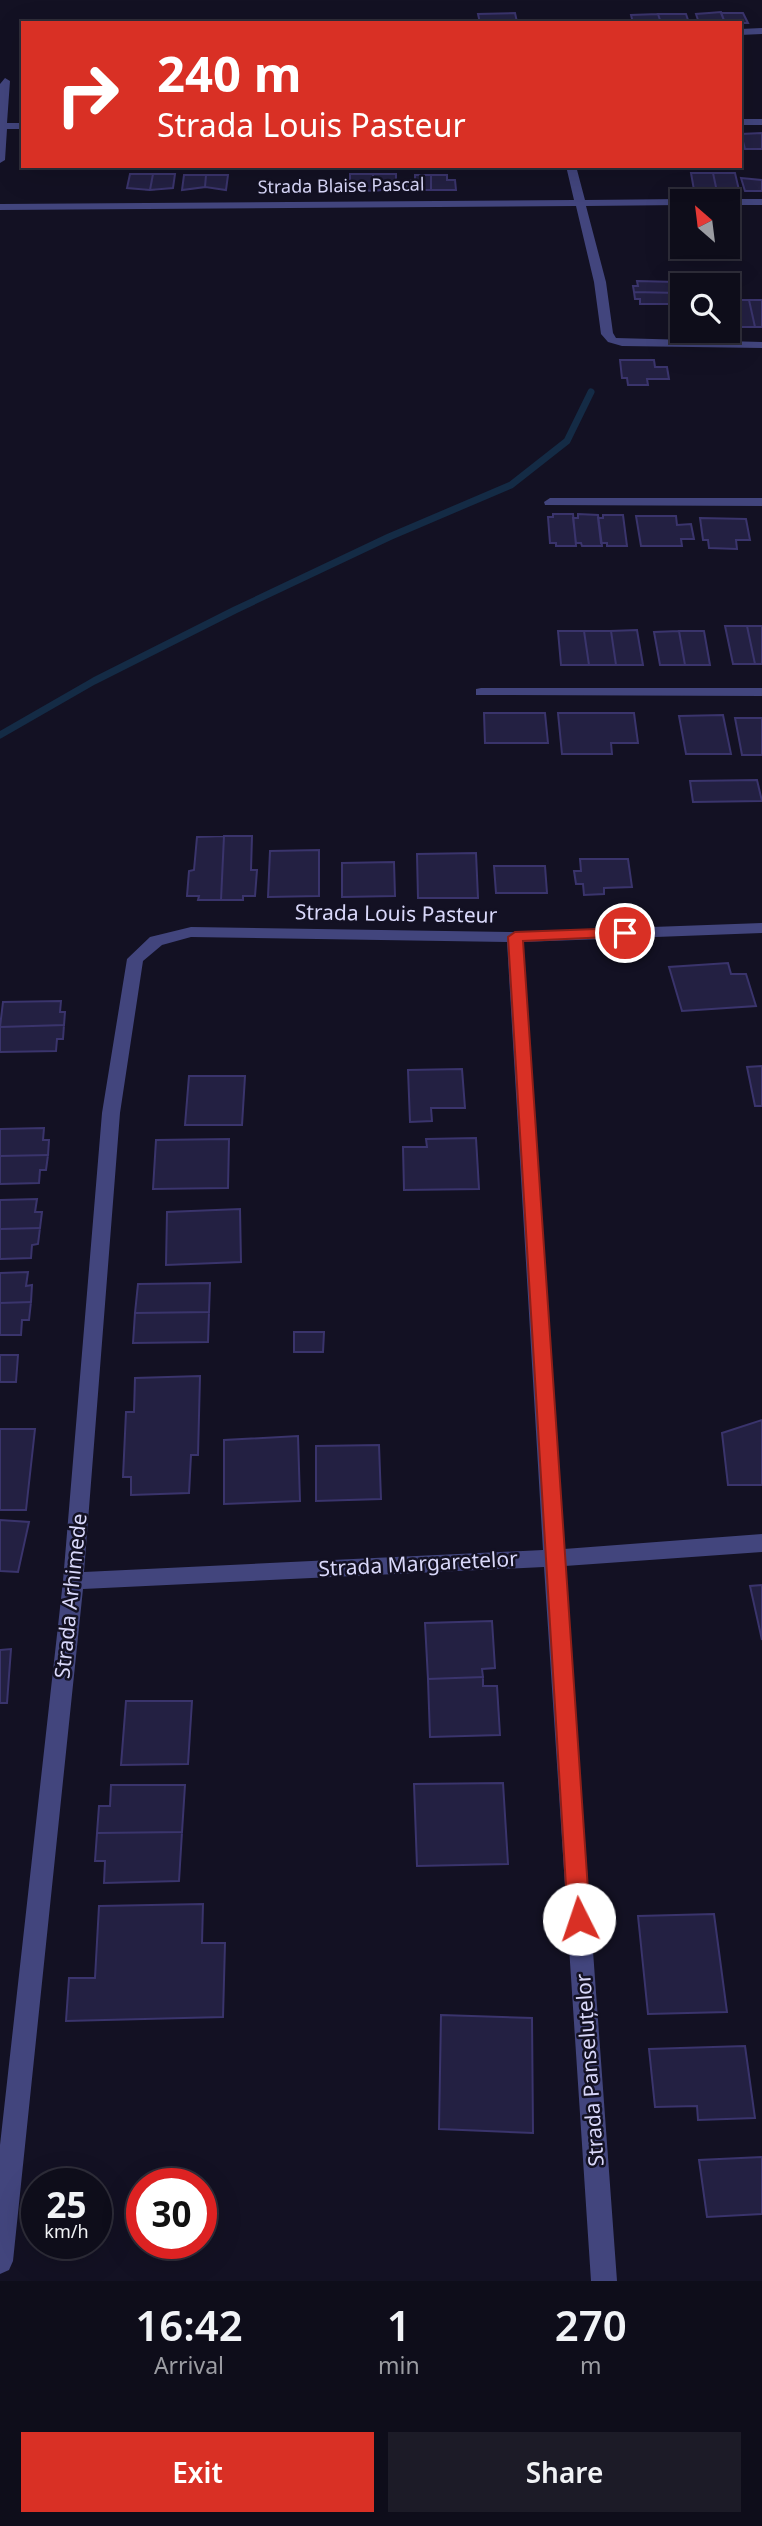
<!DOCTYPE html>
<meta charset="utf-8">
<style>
:root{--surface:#0e0d1a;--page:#1c1b27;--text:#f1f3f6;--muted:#9b9ca2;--line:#2e2d39;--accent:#d93025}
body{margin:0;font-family:"Noto Sans",sans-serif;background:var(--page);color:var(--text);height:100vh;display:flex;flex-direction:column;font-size:26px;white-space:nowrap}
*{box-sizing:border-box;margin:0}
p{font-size:23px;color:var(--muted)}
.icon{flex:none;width:38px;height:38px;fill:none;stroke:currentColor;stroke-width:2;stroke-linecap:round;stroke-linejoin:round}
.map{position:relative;height:2281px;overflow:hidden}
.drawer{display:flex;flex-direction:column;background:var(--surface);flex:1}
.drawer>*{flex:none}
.guide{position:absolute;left:21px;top:21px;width:721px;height:147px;border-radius:0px;box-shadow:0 7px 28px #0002,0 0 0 2px var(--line);background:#d93025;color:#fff;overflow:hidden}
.needle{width:46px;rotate:332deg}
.controls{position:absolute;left:670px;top:189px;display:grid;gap:14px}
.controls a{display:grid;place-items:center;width:70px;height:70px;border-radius:0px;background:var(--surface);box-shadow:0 7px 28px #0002,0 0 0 2px var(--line);font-size:35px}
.speed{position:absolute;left:21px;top:2168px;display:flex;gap:14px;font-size:35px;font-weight:700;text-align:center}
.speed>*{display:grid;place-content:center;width:91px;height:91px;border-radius:50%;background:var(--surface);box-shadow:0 7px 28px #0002,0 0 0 2px var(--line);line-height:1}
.speed small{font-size:18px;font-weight:400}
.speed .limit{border:10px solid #d22;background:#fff;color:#111}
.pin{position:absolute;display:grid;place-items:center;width:60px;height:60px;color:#fff;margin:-30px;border:4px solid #fff;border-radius:50%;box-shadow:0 2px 7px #0007}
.me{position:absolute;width:77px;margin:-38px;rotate:356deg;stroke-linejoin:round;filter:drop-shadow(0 0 5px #0008)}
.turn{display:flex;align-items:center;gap:24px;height:147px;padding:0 21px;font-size:32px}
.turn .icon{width:91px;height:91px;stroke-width:2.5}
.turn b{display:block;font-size:49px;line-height:60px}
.eta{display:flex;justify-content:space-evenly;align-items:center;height:119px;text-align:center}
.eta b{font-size:42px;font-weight:600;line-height:49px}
.primary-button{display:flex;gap:14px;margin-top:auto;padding:14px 21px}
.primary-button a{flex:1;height:80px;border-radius:0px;background:var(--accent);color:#fff;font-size:28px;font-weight:600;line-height:80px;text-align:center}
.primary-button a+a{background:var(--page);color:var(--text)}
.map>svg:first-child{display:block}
</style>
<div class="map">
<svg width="762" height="2281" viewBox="0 0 762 2281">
<rect width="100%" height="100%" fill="#131123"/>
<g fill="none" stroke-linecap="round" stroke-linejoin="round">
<!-- stream -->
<path stroke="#142b45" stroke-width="7" d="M0,735l94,-54 141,-71 154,-73 122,-52 56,-44 24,-49"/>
</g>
<!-- building -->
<path fill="#232042" stroke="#3a346c" stroke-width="2" d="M515,13l2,9 -7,1h-30l-2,-9z
M709,13l12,-1 4,11h-26l-3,-9z
M721,13h22l5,10h-23z
M658,14h28l3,9h-28z
M658,14l3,9h-28l-2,-8z
M762,133v16h-17l-4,-15z
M691,173h22l4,19 -23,-2z
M713,173h22l4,17 -22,2z
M130,174h23l-3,16 -23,-2z
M153,174h22l-2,14 -23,2z
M350,174h23v17l-23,-2z
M373,174h23v14l-23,3z
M184,175h22l-1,12 -23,3z
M206,175h22l-2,15 -21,-3z
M415,175h16v15h-25v-10h9z
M431,175h16v5h8l1,10h-25z
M741,178l21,2v11h-17z
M637,281l39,1 2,11 -44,-1 -1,-6h5z
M634,292l44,1 2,11h-40v-5h-5z
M728,300h21l6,27h-22z
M749,300h13v27h-7z
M620,360h34l1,7h12l2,12h-22l1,6h-20l-1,-7h-5z
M553,514h20l3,32h-20v-3h-6l-2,-26h5z
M578,514l20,1 4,31h-20l-1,-3h-5l-3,-25h5z
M603,515h20l4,31h-20v-3h-6l-3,-25h5z
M636,516h40l1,9 14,-1 3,15h-13l1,7h-41z
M700,518l46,1 4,21h-14l1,9 -28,-1 -1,-8h-5z
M725,626h22l8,38h-22z
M747,626h15v38h-7z
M637,630l6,35h-27l-5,-34z
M558,631h26l5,34h-28z
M584,631h27l5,34h-27z
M679,631h25l6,34h-25z
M679,631l6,34h-25l-6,-33z
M484,713h61l3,30h-63z
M558,713h76l4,30h-27l1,11h-50z
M723,715l8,39h-45l-7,-38z
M735,718h27v37h-20z
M757,780l5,21 -69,1 -3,-21z
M224,836l-3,64h-23l1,-4h-12l2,-25 5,-1 3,-33z
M224,836h28l-1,34h6l-2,26h-12v4h-22z
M319,850v46l-51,1 2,-46z
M476,853l2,45h-60l-1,-44z
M580,859h48l4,28 -28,1v6l-20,1 -1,-11h-7l-2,-13h7z
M394,862l1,34 -53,1v-34z
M494,866h51l2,27h-51z
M728,963l3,11h15l10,32 -74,5 -13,-44z
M61,1001l-1,11h5l-1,13 -64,2 3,-25z
M64,1025l-1,14h-6l-1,12 -56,1v-25z
M762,1066v40h-7l-8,-39z
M462,1069l3,39h-34l1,13 -22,1 -2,-52z
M189,1076h56l-3,49h-57z
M44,1128l-1,12h6l-1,15 -48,1v-27z
M476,1138l3,51 -75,1 -1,-43h24l-1,-8z
M229,1139l-1,49 -75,1 3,-49z
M48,1155l-2,15h-6l-1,13 -39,1v-28z
M37,1199l-2,13h7l-2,16 -40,1v-29z
M240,1209l1,53 -75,3 1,-53z
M40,1228l-2,16 -6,1 -1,13 -31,1v-30z
M28,1272l-2,14 6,-1 -1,17 -31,1v-30z
M210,1283l-1,29 -74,1 3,-29z
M31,1302l-2,18h-7l-1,15h-21v-32z
M209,1312l-1,30 -75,1 2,-30z
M294,1332h30l-1,20h-29z
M0,1355h18l-2,27h-16z
M200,1376l-2,79h-7l-2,38 -58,2v-18h-8l3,-65h8l1,-34z
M762,1420v65h-34l-6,-52z
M0,1429h35l-9,81h-26z
M298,1436l2,65 -76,3v-64z
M379,1445l2,54 -65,2v-55z
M0,1520l29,2 -11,50 -18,-1z
M762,1585v55l-12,-54z
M492,1621l3,47 -13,1 1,8 -55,2 -3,-56z
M11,1649l-4,54h-7v-53z
M483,1677v9h14l3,49 -70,2 -2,-58z
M126,1701h66l-4,63 -67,1z
M503,1783l5,81 -91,2 -3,-82z
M111,1785h74l-3,47 -85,1 2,-27h11z
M182,1832l-3,49 -75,2 1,-22h-10l2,-28z
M203,1904l-1,39h23l-2,74 -157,4 3,-43h26l4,-72z
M714,1914l13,98 -79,2 -10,-98z
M441,2015l91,3 1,115 -94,-4z
M745,2046l10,72 -57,2 -1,-14 -42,1 -6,-58z
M762,2157v57l-55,3 -8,-57z"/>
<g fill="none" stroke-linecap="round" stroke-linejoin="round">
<!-- minor -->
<path fill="#42457d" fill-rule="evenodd" d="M762,28v6l-22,1v-6z
M5,78l5,3 -3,42h16v6h-16l-2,31 -5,3v-79z
M740,119h22v6h-22z
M566,166h10l9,34 97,-1 5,2h-5v4l-96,1 20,76 7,51 3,5 146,4v6l-140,-2 -14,-4 -7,-8 -7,-52 -18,-76 -576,4v-6l574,-4z
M728,199h34v6h-34v-4h-5z
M550,498h212v8l-217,-1 -1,-3z
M481,688h281v8l-286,-1v-6z
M762,923v10l-239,9 41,607 198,-15v18l-197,14 52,715h-26l-47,-714 -461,22 -70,672 -4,9 -9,4v-129l63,-564 39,-468 25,-154 23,-22 41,-10 324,5zM191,937l316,5 36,608 -459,22 36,-459 23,-152 19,-16z"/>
</g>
<!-- route -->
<path fill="#d93025" stroke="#8d1f18" stroke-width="2" d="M625,928l5,1 2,4 -2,3 -107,5 67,978 -3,8 -8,3 -7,-3 -4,-8 -60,-982 7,-5z"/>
<g text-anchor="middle" stroke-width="5" stroke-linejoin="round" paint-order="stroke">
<!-- far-street labels -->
<g font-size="18" fill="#d9d8fa" stroke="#131123">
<text transform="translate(341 186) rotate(-1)" y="6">Strada Blaise Pascal</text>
</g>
<!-- street labels -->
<g font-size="21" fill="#d9d8fa" stroke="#131123">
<text transform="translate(396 914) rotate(1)" y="7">Strada Louis Pasteur</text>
<text transform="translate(418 1564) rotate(-3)" y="7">Strada Margaretelor</text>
<text transform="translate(71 1596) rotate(-84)" y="7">Strada Arhimede</text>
<text transform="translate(590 2070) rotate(-94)" y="7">Strada Panseluțelor</text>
</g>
</g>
</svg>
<div class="controls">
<a><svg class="needle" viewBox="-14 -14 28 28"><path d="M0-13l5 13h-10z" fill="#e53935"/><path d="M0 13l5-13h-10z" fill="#9b9ca2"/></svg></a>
<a><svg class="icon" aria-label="search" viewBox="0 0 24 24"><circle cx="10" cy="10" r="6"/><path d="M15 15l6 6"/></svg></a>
</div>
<div class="speed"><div>25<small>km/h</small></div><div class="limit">30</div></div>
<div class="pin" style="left:625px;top:933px;background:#d93025"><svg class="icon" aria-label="arrive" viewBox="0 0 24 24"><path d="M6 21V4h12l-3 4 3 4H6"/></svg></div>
<svg class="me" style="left:579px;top:1919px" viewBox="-20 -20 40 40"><circle r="19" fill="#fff"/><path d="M0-13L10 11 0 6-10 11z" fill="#d93025"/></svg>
<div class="guide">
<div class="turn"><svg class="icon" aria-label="right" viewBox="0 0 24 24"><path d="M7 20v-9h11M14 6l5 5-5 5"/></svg><div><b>240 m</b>Strada Louis Pasteur</div></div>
</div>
</div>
<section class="drawer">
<div class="eta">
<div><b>16:42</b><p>Arrival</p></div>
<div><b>1</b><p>min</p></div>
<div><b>270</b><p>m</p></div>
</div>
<div class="primary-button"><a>Exit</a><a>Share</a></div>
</section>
